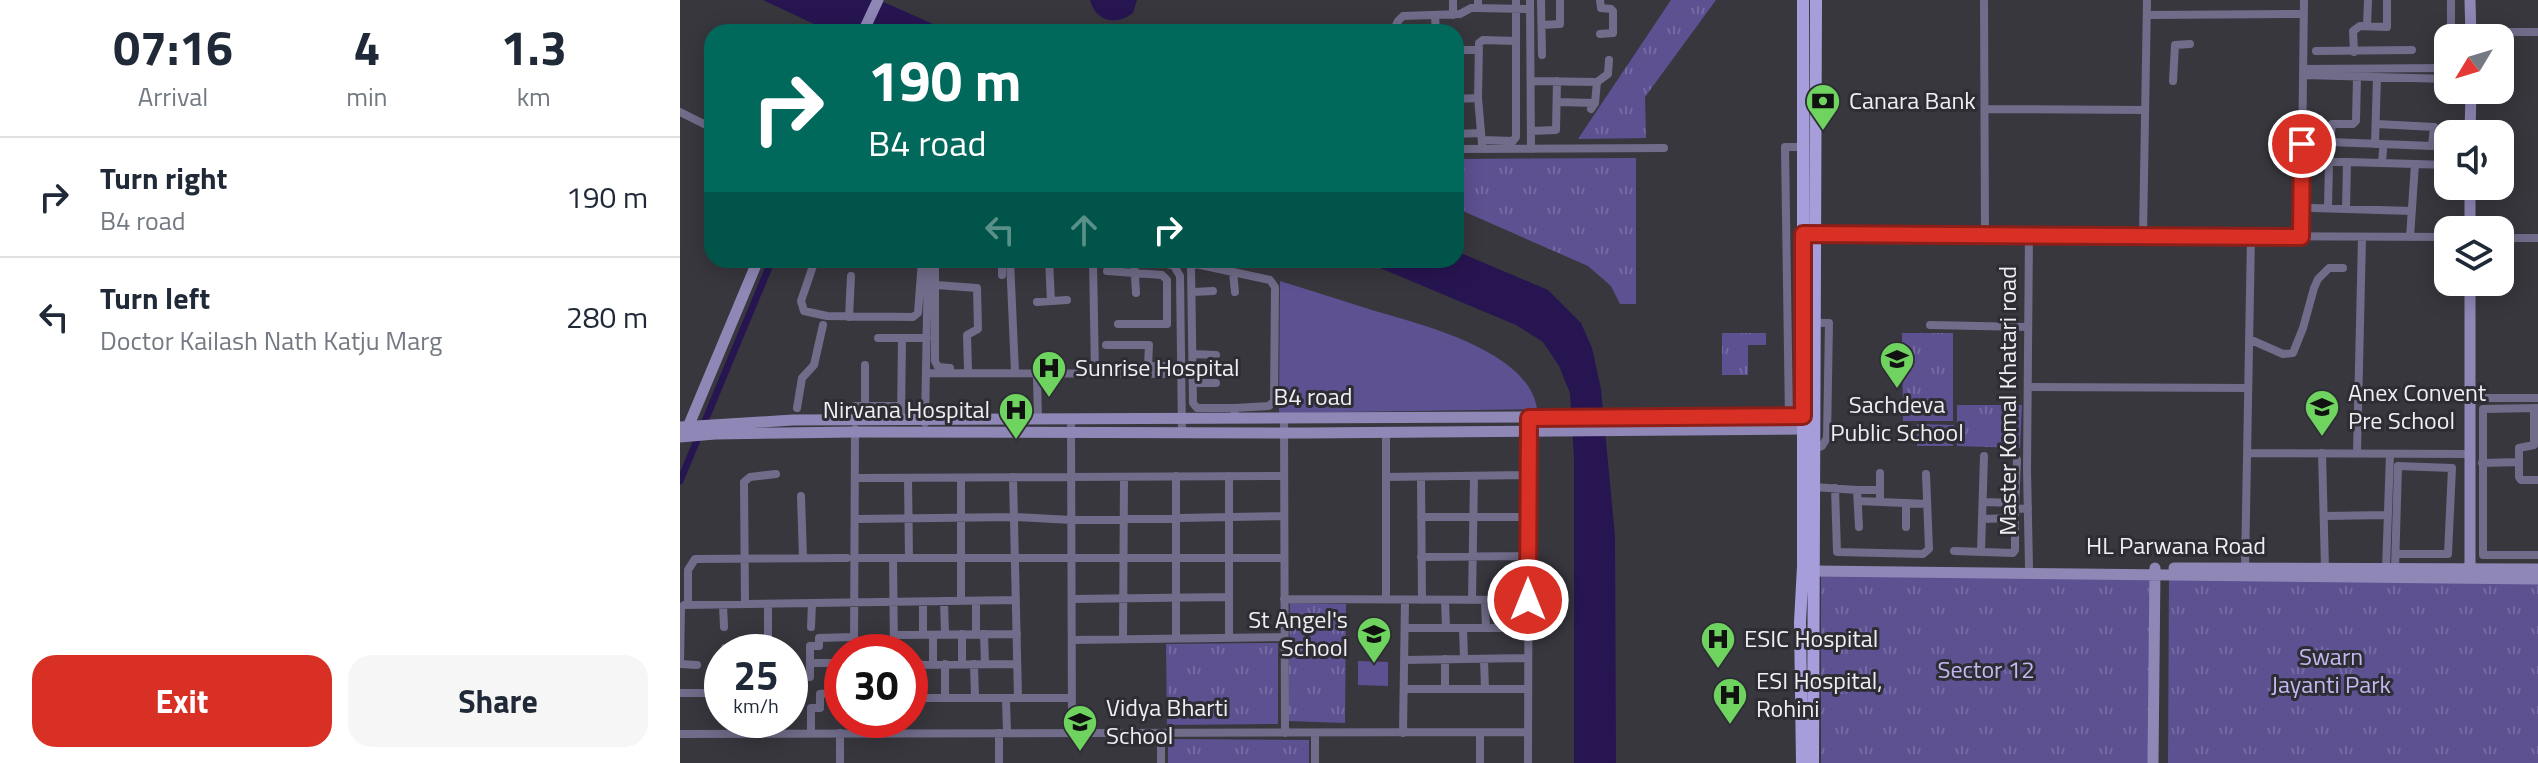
<!DOCTYPE html>
<style>
:root{--surface:#fff;--page:#f6f6f7;--text:#1f2937;--muted:#747a83;--line:#e0e1e3;--accent:#d93025}
body{margin:0;font-family:"Titillium Web",sans-serif;background:var(--page);color:var(--text);height:100vh;display:flex;flex-direction:column;font-size:30px;white-space:nowrap}
*{box-sizing:border-box;margin:0}
p{font-size:26px;color:var(--muted)}
.icon{flex:none;width:44px;height:44px;fill:none;stroke:currentColor;stroke-width:2;stroke-linecap:round;stroke-linejoin:round}
.map{position:relative;flex:1;overflow:hidden}
.side{display:flex;flex-direction:column;background:var(--surface);width:680px}
.side>*{flex:none}
.hud{position:absolute;left:24px;top:24px;width:760px;height:244px;border-radius:24px;box-shadow:0 4px 20px #0003;background:#00695c;color:#fff;overflow:hidden}
.needle{width:52px;rotate:232deg}
.tools{position:absolute;left:1754px;top:24px;display:grid;gap:16px}
.tools a{display:grid;place-items:center;width:80px;height:80px;border-radius:16px;background:var(--surface);box-shadow:0 4px 20px #0003;font-size:40px}
.speed{position:absolute;left:24px;top:634px;display:flex;gap:16px;font-size:40px;font-weight:700;text-align:center}
.speed>*{display:grid;place-content:center;width:104px;height:104px;border-radius:50%;background:var(--surface);box-shadow:0 4px 20px #0003;line-height:1}
.speed small{font-size:20px;font-weight:400}
.speed .limit{border:12px solid #d22;background:#fff;color:#111}
.pin{position:absolute;display:grid;place-items:center;width:68px;height:68px;color:#fff;margin:-34px;border:4px solid #fff;border-radius:50%;box-shadow:0 2px 8px #0007}
.me{position:absolute;width:88px;margin:-44px;rotate:0deg;stroke-linejoin:round;filter:drop-shadow(0 0 6px #0008)}
.turn{display:flex;align-items:center;gap:28px;height:168px;padding:0 32px;font-size:36px}
.turn .icon{width:104px;height:104px;stroke-width:2.5}
.turn b{display:block;font-size:56px;line-height:68px}
.lanes{display:flex;align-items:center;height:76px;padding:0 32px;background:#0003;justify-content:center;gap:40px;direction:ltr}
.lanes .off{opacity:.35}
.eta{display:flex;justify-content:space-evenly;align-items:center;height:136px;text-align:center}
.eta b{font-size:48px;font-weight:700;line-height:56px}
.action{display:flex;gap:16px;margin-top:auto;padding:16px 32px}
.action a{flex:1;height:92px;border-radius:24px;background:var(--accent);color:#fff;font-size:32px;font-weight:700;line-height:92px;text-align:center}
.action a+a{background:var(--page);color:var(--text)}
ul{padding:0;list-style:none}
li{display:flex;align-items:center;gap:24px;height:120px;padding:0 32px;border-top:2px solid var(--line)}
li div{flex:1}
li b{display:block;font-size:30px}
li em{font-style:normal}
main{display:flex;flex:1;min-height:0}
.map>svg:first-child{display:block}
</style>
<main>
<section class="side">
<div class="eta">
<div><b>07:16</b><p>Arrival</p></div>
<div><b>4</b><p>min</p></div>
<div><b>1.3</b><p>km</p></div>
</div>
<ul>
<li><svg class="icon" aria-label="right" viewBox="0 0 24 24"><path d="M7 20v-9h11M14 6l5 5-5 5"/></svg><div><b>Turn right</b><p>B4 road</p></div><em>190 m</em></li>
<li><svg class="icon" aria-label="left" viewBox="0 0 24 24"><path d="M17 20v-9H6M10 6l-5 5 5 5"/></svg><div><b>Turn left</b><p>Doctor Kailash Nath Katju Marg</p></div><em>280 m</em></li>
</ul>
<div class="action"><a>Exit</a><a>Share</a></div>
</section>
<div class="map">
<svg width="1858" height="763" viewBox="0 0 1858 763">
<defs>
<pattern id="park-tufts" width="24" height="20" patternUnits="userSpaceOnUse" patternTransform="scale(2)"><rect width="24" height="20" fill="#5d5192"/><path d="M3 7l-1-3M5 7V3M7 7l1-3M15 17l-1-3M17 17v-4M19 17l1-3" fill="none" stroke="#756aa2"/></pattern>
</defs>
<rect width="100%" height="100%" fill="#38373e"/>
<!-- grass -->
<path fill="#5d5192" d="M600,281c32,10 64,20 95,30 48,14 154,40 162,98l-258,4z
M1237,424l37,1 -1,21h-36z
M678,661l30,1v24l-30,-1z"/>
<!-- park -->
<path fill="url(#park-tufts)" d="M991,0h45l-71,97 1,41 -68,1z
M956,158v146h-16l-9,-18 -23,-20 -132,-58v-49z
M1042,333h44v12h-18v30h-26z
M1222,333h51v88h-50z
M1277,405h65l-2,43 -63,-2z
M1141,574l330,2v187h-330z
M1489,578l369,3v182h-370z
M610,603l56,1 -1,119 -57,-2z
M598,643v81l-111,1 -1,-81z
M488,739l141,1v23h-141z"/>
<!-- water -->
<path fill="#271551" d="M83,0h116l72,32h-120z
M410,0h47l-4,13c-17,13 -37,9 -43,-13z
M776,251l92,39 33,33 11,25 9,41 14,147 1,227h-42v-305l-4,-65 -11,-27 -16,-24 -27,-17 -155,-65h95z"/>
<g fill="none" stroke-linecap="round" stroke-linejoin="round">
<!-- canal -->
<path stroke="#271551" stroke-width="7" d="M0,481l92,-221"/>
<!-- street -->
<path stroke="#706c8a" stroke-width="8" d="M773,0v15
M850,0l1,149
M861,0l1,55
M1304,0l1,235
M798,8l51,1
M1467,15l157,-1
M755,16l1,16
M862,25l18,-1v-24
M1687,26l1,-26
M713,32l5,-11 5,-5 57,-2 11,-6h7v-8
M1791,32h67
M920,34l13,-1v-22l-2,-2 -10,-1 -1,-8
M1771,38v-38
M776,50h22
M1636,51l96,-1
M1674,52l-1,-21 7,-5 27,1v-27
M1624,69l144,-1
M1624,75l144,4
M1677,77l-1,44 -3,3h-21l-2,18 102,4 2,-19 -57,-3
M851,81l66,1 11,-8 1,-14
M1493,81l2,-36 15,-1
M776,99l22,-1
M877,102l38,1
M911,109l4,-6 2,-21
M1305,109l160,1
M0,112l32,16
M851,131l25,-1 1,-49
M776,134l24,-1
M802,140l31,1 3,-4v-137
M802,144l-4,-46 1,-55 4,-3 33,1
M1695,144l2,-67
M776,149l208,-1
M1634,161l134,4
M1702,163l1,-13
M1633,208l99,3
M1648,208l1,-47
M1666,209l1,-47
M1133,234l635,3
M1349,235l-2,235 2,97
M1463,236l4,-236
M1621,237l3,-237
M1730,237l5,-73
M1820,238h38
M135,260l-14,41 3,10 23,5 86,1 5,-4 4,-53
M255,260v101l3,6 12,1
M322,260v15
M330,260l5,112
M369,260l2,41
M413,260l2,114
M454,260l2,33
M472,260l22,6 6,10 2,157
M220,262l22,1
M427,271l55,4 5,5v44h-49
M553,272l2,20
M256,285l41,3 1,41 -11,6 1,34
M513,292l20,-1
M357,302l30,-2
M169,317l2,-41
M1250,325l97,2
M198,338h49
M1569,339l34,15 10,-1 10,-25 11,-40 4,-9 11,-11h14
M426,345h43l-1,21
M513,354l23,1
M185,365v41
M437,366h65
M246,373l256,1
M357,379l1,40
M514,383h22
M1348,387l220,1
M1790,398h68
M175,406h46
M117,408l5,-30 12,-13 9,-40
M1854,408v37l-15,3v29l2,3h17
M1858,408l-55,1v146h55
M221,419l1,-81
M391,419l1,314
M554,419l1,-11 34,-2 5,-5 1,-114 -5,-7 -74,-16 -5,3 2,136 4,5h38
M604,419l1,314
M1109,420l-4,-273h18
M245,423l3,-163
M706,432v167
M1134,449l8,-3 5,-8 2,-115h-15
M1567,453l223,1
M1642,453l3,115
M1677,453l5,-216
M1802,463l37,-1
M1200,473v29
M549,476v162
M333,477l5,221
M706,477l143,-2
M741,477l1,123
M175,478l429,-2
M228,478l1,80
M281,478v123
M1134,487l43,3 2,37
M1155,488l2,64 86,2 6,-5 -3,-75
M1177,490h23
M121,496l2,62
M1179,501l68,3
M1303,502l32,1
M1335,509l2,-49
M1644,516l64,-1
M741,517h107
M175,519l159,-2 58,3 212,-4
M1302,519l33,-1
M1226,527v-24
M1274,551l59,2 2,-3v-41l13,-1
M1301,552l3,-96
M741,557l107,-1
M174,558h430
M213,558l1,94
M1565,568l6,-332
M1706,569l4,-115
M1715,569l3,-103 54,2 -4,86h-52
M392,599l157,-2
M604,599l244,1
M765,600l1,28
M792,600l2,-124
M805,600l1,28
M264,601l1,33
M296,601v33
M65,603l-1,-121 6,-5 26,-3
M8,605v-35l7,-11 152,-1
M43,605l1,22
M131,627l1,-24
M725,628h123
M783,628l1,31
M304,634l1,30
M214,635l123,-1
M243,635v-33
M253,635v29
M496,638v-162
M443,639l1,-162
M392,640l212,-3
M45,648v4
M88,652v-48
M174,652l1,-223
M765,659v30
M804,659l1,30
M724,660l124,-2
M130,663h32
M0,664l1,-56 3,-3 332,-5
M0,664l17,1
M240,664l1,34
M282,664v-30
M294,664l1,34
M230,665l107,-1
M130,677v-31h9v-8l35,-1
M724,689h124
M0,693h30
M110,694h8
M230,698h162
M265,698v-34
M326,699l1,34
M131,733v-25h9v-14l22,-2
M160,733v30
M174,733v-13
M319,733v30
M481,733v30
M723,733l2,-133
M0,734l848,-2
M635,763v-30
M800,763v-30
M848,763l1,-345"/>
<!-- secondary -->
<path stroke="#8f88b7" stroke-width="11" d="M1790,0l1,38
M183,32l15,-32
M1790,134l1,-44
M1790,230v-44
M1790,282v291
M0,427l113,-7 1010,-4
M8,427l70,-167
M0,437l35,-3 140,-2 452,1 496,-4
M1494,568l364,1
M1134,571l724,8
M1473,763l2,-195"/>
<!-- primary -->
<path stroke="#a69ddb" stroke-width="12" d="M1122,763l-2,-141 3,-56v-566
M1133,763l3,-763"/>
</g>
<g fill="none" stroke-linecap="round" stroke-linejoin="round">
<!-- route casing -->
<g stroke="#8d1f18" stroke-width="20">
<path id="route" d="M848,600l1,-182 274,-2v-182l498,3 1,-93"/>
</g>
<!-- route -->
<use href="#route" stroke="#d93025" stroke-width="14"/>
</g>
<!-- icons -->
<defs>
<g id="bank-pin" transform="scale(1.8)"><path d="M0 17L-7.5 6A9.5 9.5 0 1 1 7.5 6Z" fill="#6fd35f" stroke="#2e2d34"/><path d="M-6-4H6V4H-6ZM0-2.3a2.3 2.3 0 1 0 0 4.6a2.3 2.3 0 1 0 0-4.6Z" fill="#111"/></g>
<g id="school-pin" transform="scale(1.8)"><path d="M0 17L-7.5 6A9.5 9.5 0 1 1 7.5 6Z" fill="#6fd35f" stroke="#2e2d34"/><path d="M0-5L7-2L0 1L-7-2ZM-4 1L0 2.5L4 1V4Q0 6-4 4Z" fill="#111"/></g>
<g id="hospital-pin" transform="scale(1.8)"><path d="M0 17L-7.5 6A9.5 9.5 0 1 1 7.5 6Z" fill="#6fd35f" stroke="#2e2d34"/><path d="M-5-5h3v3.5h4V-5h3V5h-3V1.5h-4V5h-3Z" fill="#111"/></g>
</defs>
<g fill-rule="evenodd">
<use href="#bank-pin" x="1143" y="101"/>
<use href="#school-pin" x="1217" y="359"/>
<use href="#hospital-pin" x="369" y="368"/>
<use href="#school-pin" x="1642" y="407"/>
<use href="#hospital-pin" x="336" y="410"/>
<use href="#school-pin" x="694" y="634"/>
<use href="#hospital-pin" x="1038" y="639"/>
<use href="#hospital-pin" x="1050" y="695"/>
<use href="#school-pin" x="400" y="722"/>
</g>
<g text-anchor="middle" stroke-width="6" stroke-linejoin="round" paint-order="stroke">
<!-- poi labels -->
<g font-size="24" fill="#efeef3" stroke="#2e2d34" text-anchor="start">
<text x="1169" y="109">Canara Bank</text>
<text x="395" y="376">Sunrise Hospital</text>
<text x="1668" y="401">Anex Convent<tspan x="1668" dy="28">Pre School</tspan></text>
<text x="1217" y="413" text-anchor="middle">Sachdeva<tspan x="1217" dy="28">Public School</tspan></text>
<text x="310" y="418" text-anchor="end">Nirvana Hospital</text>
<text x="668" y="628" text-anchor="end">St Angel's<tspan x="668" dy="28">School</tspan></text>
<text x="1064" y="647">ESIC Hospital</text>
<text x="1076" y="689">ESI Hospital,<tspan x="1076" dy="28">Rohini</tspan></text>
<text x="426" y="716">Vidya Bharti<tspan x="426" dy="28">School</tspan></text>
</g>
<!-- street labels -->
<g font-size="24" fill="#efeef3" stroke="#2e2d34">
<text x="633" y="405">B4 road</text>
<text transform="translate(1328 401) rotate(-90)" y="8">Master Komal Khatari road</text>
<text x="1496" y="554">HL Parwana Road</text>
</g>
<!-- park labels -->
<g font-size="24" fill="#c1b9f2" stroke="#2e2d34">
<text x="1651" y="665">Swarn<tspan x="1651" dy="28">Jayanti Park</tspan></text>
<text x="1306" y="678">Sector 12</text>
</g>
</g>
</svg>
<div class="tools">
<a><svg class="needle" viewBox="-14 -14 28 28"><path d="M0-13l5 13h-10z" fill="#e53935"/><path d="M0 13l5-13h-10z" fill="#747a83"/></svg></a>
<a><svg class="icon" aria-label="sound" viewBox="0 0 24 24"><path d="M4 9h4l5-4v14l-5-4H4zM17 9q2 3 0 6"/></svg></a>
<a><svg class="icon" aria-label="layers" viewBox="0 0 24 24"><path d="M12 4l9 5-9 5-9-5zM3 14l9 5 9-5"/></svg></a>
</div>
<div class="speed"><div>25<small>km/h</small></div><div class="limit">30</div></div>
<div class="pin" style="left:1622px;top:144px;background:#d93025"><svg class="icon" aria-label="arrive" viewBox="0 0 24 24"><path d="M6 21V4h12l-3 4 3 4H6"/></svg></div>
<svg class="me" style="left:848px;top:600px" viewBox="-20 -20 40 40"><circle r="17" fill="#d93025" stroke="#fff" stroke-width="3"/><path d="M0-11L8 9 0 5-8 9z" fill="#fff"/></svg>
<div class="hud">
<div class="turn"><svg class="icon" aria-label="right" viewBox="0 0 24 24"><path d="M7 20v-9h11M14 6l5 5-5 5"/></svg><div><b>190 m</b>B4 road</div></div>
<div class="lanes"><svg class="icon off" aria-label="left" viewBox="0 0 24 24"><path d="M17 20v-9H6M10 6l-5 5 5 5"/></svg><svg class="icon off" aria-label="ahead" viewBox="0 0 24 24"><path d="M12 20V5M6 11l6-6 6 6"/></svg><svg class="icon" aria-label="right" viewBox="0 0 24 24"><path d="M7 20v-9h11M14 6l5 5-5 5"/></svg></div>
</div>
</div>
</main>
